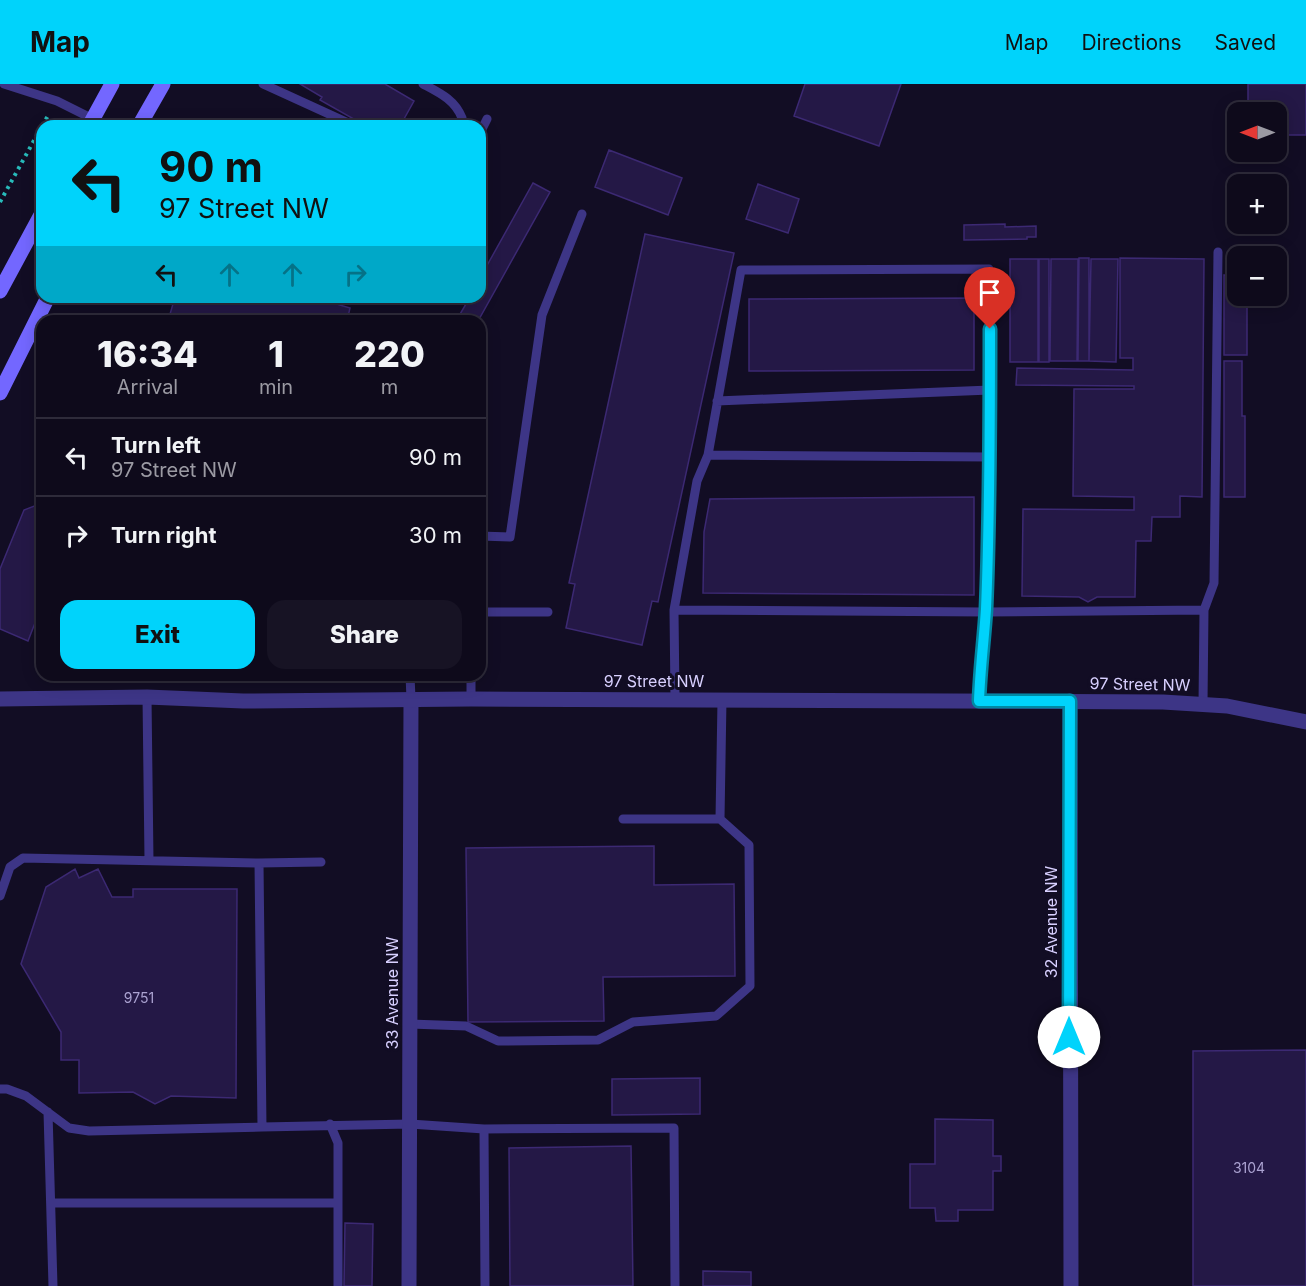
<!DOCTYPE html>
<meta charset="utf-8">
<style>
:root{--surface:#0e0a1b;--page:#171324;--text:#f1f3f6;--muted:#9b9aa3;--line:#2e2b3a;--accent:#00d3fb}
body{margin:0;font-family:Inter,sans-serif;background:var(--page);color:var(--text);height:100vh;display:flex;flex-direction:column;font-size:22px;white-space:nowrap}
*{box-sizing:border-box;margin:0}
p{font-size:20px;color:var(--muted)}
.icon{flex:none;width:33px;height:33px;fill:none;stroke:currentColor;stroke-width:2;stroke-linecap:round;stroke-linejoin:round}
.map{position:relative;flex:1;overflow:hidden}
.drawer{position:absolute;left:36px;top:231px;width:450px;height:366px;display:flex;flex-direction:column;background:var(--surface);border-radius:18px;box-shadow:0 3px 15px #0003,0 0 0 2px var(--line)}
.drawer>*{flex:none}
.hud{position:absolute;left:36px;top:36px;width:450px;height:183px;border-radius:18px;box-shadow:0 3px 15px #0003,0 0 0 2px var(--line);background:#00d3fb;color:#111;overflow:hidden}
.needle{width:39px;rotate:270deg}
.tools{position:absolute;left:1227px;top:18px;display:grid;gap:12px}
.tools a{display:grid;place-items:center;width:60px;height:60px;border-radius:12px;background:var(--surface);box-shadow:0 3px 15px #0003,0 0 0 2px var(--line);font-size:30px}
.pin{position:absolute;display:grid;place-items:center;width:51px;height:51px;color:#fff;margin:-62px -26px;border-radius:50% 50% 50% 0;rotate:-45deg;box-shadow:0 0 6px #0007}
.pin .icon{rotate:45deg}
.me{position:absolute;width:66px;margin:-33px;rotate:0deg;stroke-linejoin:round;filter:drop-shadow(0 0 4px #0008)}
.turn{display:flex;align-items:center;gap:21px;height:126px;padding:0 24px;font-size:27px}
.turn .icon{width:78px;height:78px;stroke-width:2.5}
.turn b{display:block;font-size:42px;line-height:51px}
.lanes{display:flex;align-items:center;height:57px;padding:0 24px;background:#0003;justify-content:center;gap:30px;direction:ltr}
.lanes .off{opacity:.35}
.eta{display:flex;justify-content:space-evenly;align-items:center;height:102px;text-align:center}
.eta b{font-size:36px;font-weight:800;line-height:42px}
.action{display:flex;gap:12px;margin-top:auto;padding:12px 24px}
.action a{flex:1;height:69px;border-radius:18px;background:var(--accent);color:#111;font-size:24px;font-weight:800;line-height:69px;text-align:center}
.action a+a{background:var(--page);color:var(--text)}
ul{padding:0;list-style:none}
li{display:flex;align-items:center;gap:18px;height:78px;padding:0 24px;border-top:2px solid var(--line)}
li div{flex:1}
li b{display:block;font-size:22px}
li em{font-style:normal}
header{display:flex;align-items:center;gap:36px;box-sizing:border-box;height:84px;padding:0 30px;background:var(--accent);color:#111}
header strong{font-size:28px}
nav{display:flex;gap:33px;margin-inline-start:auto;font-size:21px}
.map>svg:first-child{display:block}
</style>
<header>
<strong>Map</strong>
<nav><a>Map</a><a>Directions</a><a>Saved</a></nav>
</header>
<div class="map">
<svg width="1306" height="1202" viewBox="0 0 1306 1202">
<rect width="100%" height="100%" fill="#120d24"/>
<!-- building -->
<path fill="#241846" stroke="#3c2973" stroke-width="1.5" d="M300,0h85l29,17 -14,25h-34l-46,-26 2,-3z
M805,0h96l-22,62 -85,-30z
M1248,0h58v51h-30v-23h-28z
M609,66l73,28 -14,37 -73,-28z
M533,99l17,9 -72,129h-22l14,-24h10v-19z
M758,100l41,15 -11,34 -42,-14z
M1005,140v3l31,-1v11h-9v2l-63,1v-15z
M645,150l89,19 -76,349 -6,-1 -10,44 -76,-17 9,-44 -6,-1z
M1079,174h10v103h-11z
M1120,174l84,1 -2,238 -22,-1v21h-28l-1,24h-15l-1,56h-38l-9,5 -9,-5 -57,-1 1,-87 111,1v-13l-61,-1 1,-107h60v-3l-118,-1 1,-17 116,2v-12h-13z
M1010,175h28v103h-28z
M1039,175h10v103h-10z
M1051,175h27l-1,102h-27z
M1091,175h27l-2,103 -27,-1z
M1224,191h14v21h9v59h-23z
M175,213h138l37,11 -3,13h-179z
M974,214v72l-225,1v-72z
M1224,277h18v55h3v81h-21z
M974,413v98l-271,-2 1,-61 6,-33z
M42,419v102l-14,36 -28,-12v-60l24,-59z
M654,762v39l80,-1 1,92 -132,1 1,44 -136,1 -2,-174z
M75,785l4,9 19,-9 14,28h21v-8h104l-1,209 -65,-2 -16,8 -22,-12 -54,1v-33h-18v-28l-40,-68 25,-77z
M1306,966v236h-113v-235z
M700,994v36l-88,1v-36z
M935,1035l58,1v36h8v15h-8v39h-35v11h-22l-1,-13h-25v-44h25z
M631,1062l2,140h-123l-1,-138z
M345,1139l28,1 -1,62h-28z
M703,1187l48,1v14h-48z"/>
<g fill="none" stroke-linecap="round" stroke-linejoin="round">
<!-- path -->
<path stroke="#28bbbb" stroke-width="4" stroke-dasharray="3 4.5" stroke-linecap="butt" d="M42,42l7,-12
M0,118l42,-76"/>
<!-- service -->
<path stroke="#3d3586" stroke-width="9" d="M4,0l53,17 36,18
M263,0l92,42
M423,0c17,9 32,16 39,34l-4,8
M480,49l7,-14
M717,317l273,-11
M480,452l30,1 32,-222 40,-101
M674,526l312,2 5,-155
M480,528h68
M410,591l1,24
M147,613l2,163
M471,615v-24
M675,615l-1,-89 23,-129 11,-26 33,-185 248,-1 2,188 -283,-2
M979,617l1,-28 6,-61 218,-2 10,-27 4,-331
M1203,620l1,-94
M623,735h97
M259,779l62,-1
M0,812l10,-29 13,-9 236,5 3,264 -173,4 -20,-3 -43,-32 -19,-7h-7
M410,940l56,2 32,15 100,-1 35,-18 83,-6 34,-30 -1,-141 -29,-26 2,-119
M48,1028l5,174
M330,1040l8,19v143
M262,1043l148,-3 74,5 190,-1 1,158
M484,1045l1,157
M51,1119h287"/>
<!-- minor -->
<path stroke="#3d3586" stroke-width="15" d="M1070,617l1,585
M409,1202l2,-587"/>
<!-- tertiary -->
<path stroke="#3d3586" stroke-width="15" d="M0,615l147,-2 96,4 228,-2 692,3 64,4 79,16"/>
<!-- secondary -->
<path stroke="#7367ff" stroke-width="15" d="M89,42l23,-42
M139,42l24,-42
M0,207l42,-78
M0,309l48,-96"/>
</g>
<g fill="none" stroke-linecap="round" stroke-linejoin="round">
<!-- route casing -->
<g stroke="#0089a3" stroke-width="15">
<path id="route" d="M990,245c0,94 0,187 -4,280 -2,31 -6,61 -7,92h91l-1,336"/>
</g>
<!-- route -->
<use href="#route" stroke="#00d3fb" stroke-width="10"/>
</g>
<g text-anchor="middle" stroke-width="6" stroke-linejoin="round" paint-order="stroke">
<!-- number labels -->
<g font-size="14" fill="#aba2d1">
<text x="139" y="919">9751</text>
<text x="1249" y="1089">3104</text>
</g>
<!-- street labels -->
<g font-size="16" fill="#d8d0ff" stroke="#120d24">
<text x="654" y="603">97 Street NW</text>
<text transform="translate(1140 600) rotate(1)" y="6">97 Street NW</text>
<text transform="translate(1051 838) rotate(-90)" y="6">32 Avenue NW</text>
<text transform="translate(392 909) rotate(-90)" y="6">33 Avenue NW</text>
</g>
</g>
</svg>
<div class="tools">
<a><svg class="needle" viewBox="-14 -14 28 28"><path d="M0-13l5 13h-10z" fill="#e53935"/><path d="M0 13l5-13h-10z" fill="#9b9aa3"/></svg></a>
<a>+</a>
<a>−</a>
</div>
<div class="pin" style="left:990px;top:245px;background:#d93025"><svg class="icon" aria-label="arrive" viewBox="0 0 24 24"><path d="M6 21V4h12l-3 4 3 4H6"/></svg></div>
<svg class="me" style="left:1069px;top:953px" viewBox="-20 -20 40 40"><circle r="19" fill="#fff"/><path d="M0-13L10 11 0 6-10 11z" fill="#00d3fb"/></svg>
<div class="hud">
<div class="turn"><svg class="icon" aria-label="left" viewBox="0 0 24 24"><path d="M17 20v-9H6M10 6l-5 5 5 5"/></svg><div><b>90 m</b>97 Street NW</div></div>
<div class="lanes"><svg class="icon" aria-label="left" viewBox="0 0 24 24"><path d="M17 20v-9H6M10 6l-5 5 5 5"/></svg><svg class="icon off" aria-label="ahead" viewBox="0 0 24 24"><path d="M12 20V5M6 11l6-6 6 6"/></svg><svg class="icon off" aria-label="ahead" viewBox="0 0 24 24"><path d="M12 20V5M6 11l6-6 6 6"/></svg><svg class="icon off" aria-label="right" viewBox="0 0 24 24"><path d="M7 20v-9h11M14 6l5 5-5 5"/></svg></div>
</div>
<section class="drawer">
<div class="eta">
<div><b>16:34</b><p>Arrival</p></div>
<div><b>1</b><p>min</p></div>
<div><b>220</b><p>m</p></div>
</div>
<ul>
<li><svg class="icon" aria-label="left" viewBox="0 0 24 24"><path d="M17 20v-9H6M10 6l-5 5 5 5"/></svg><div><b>Turn left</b><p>97 Street NW</p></div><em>90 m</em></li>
<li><svg class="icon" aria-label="right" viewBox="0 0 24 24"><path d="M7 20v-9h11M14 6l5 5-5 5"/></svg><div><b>Turn right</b></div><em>30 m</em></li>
</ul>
<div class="action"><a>Exit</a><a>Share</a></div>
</section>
</div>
